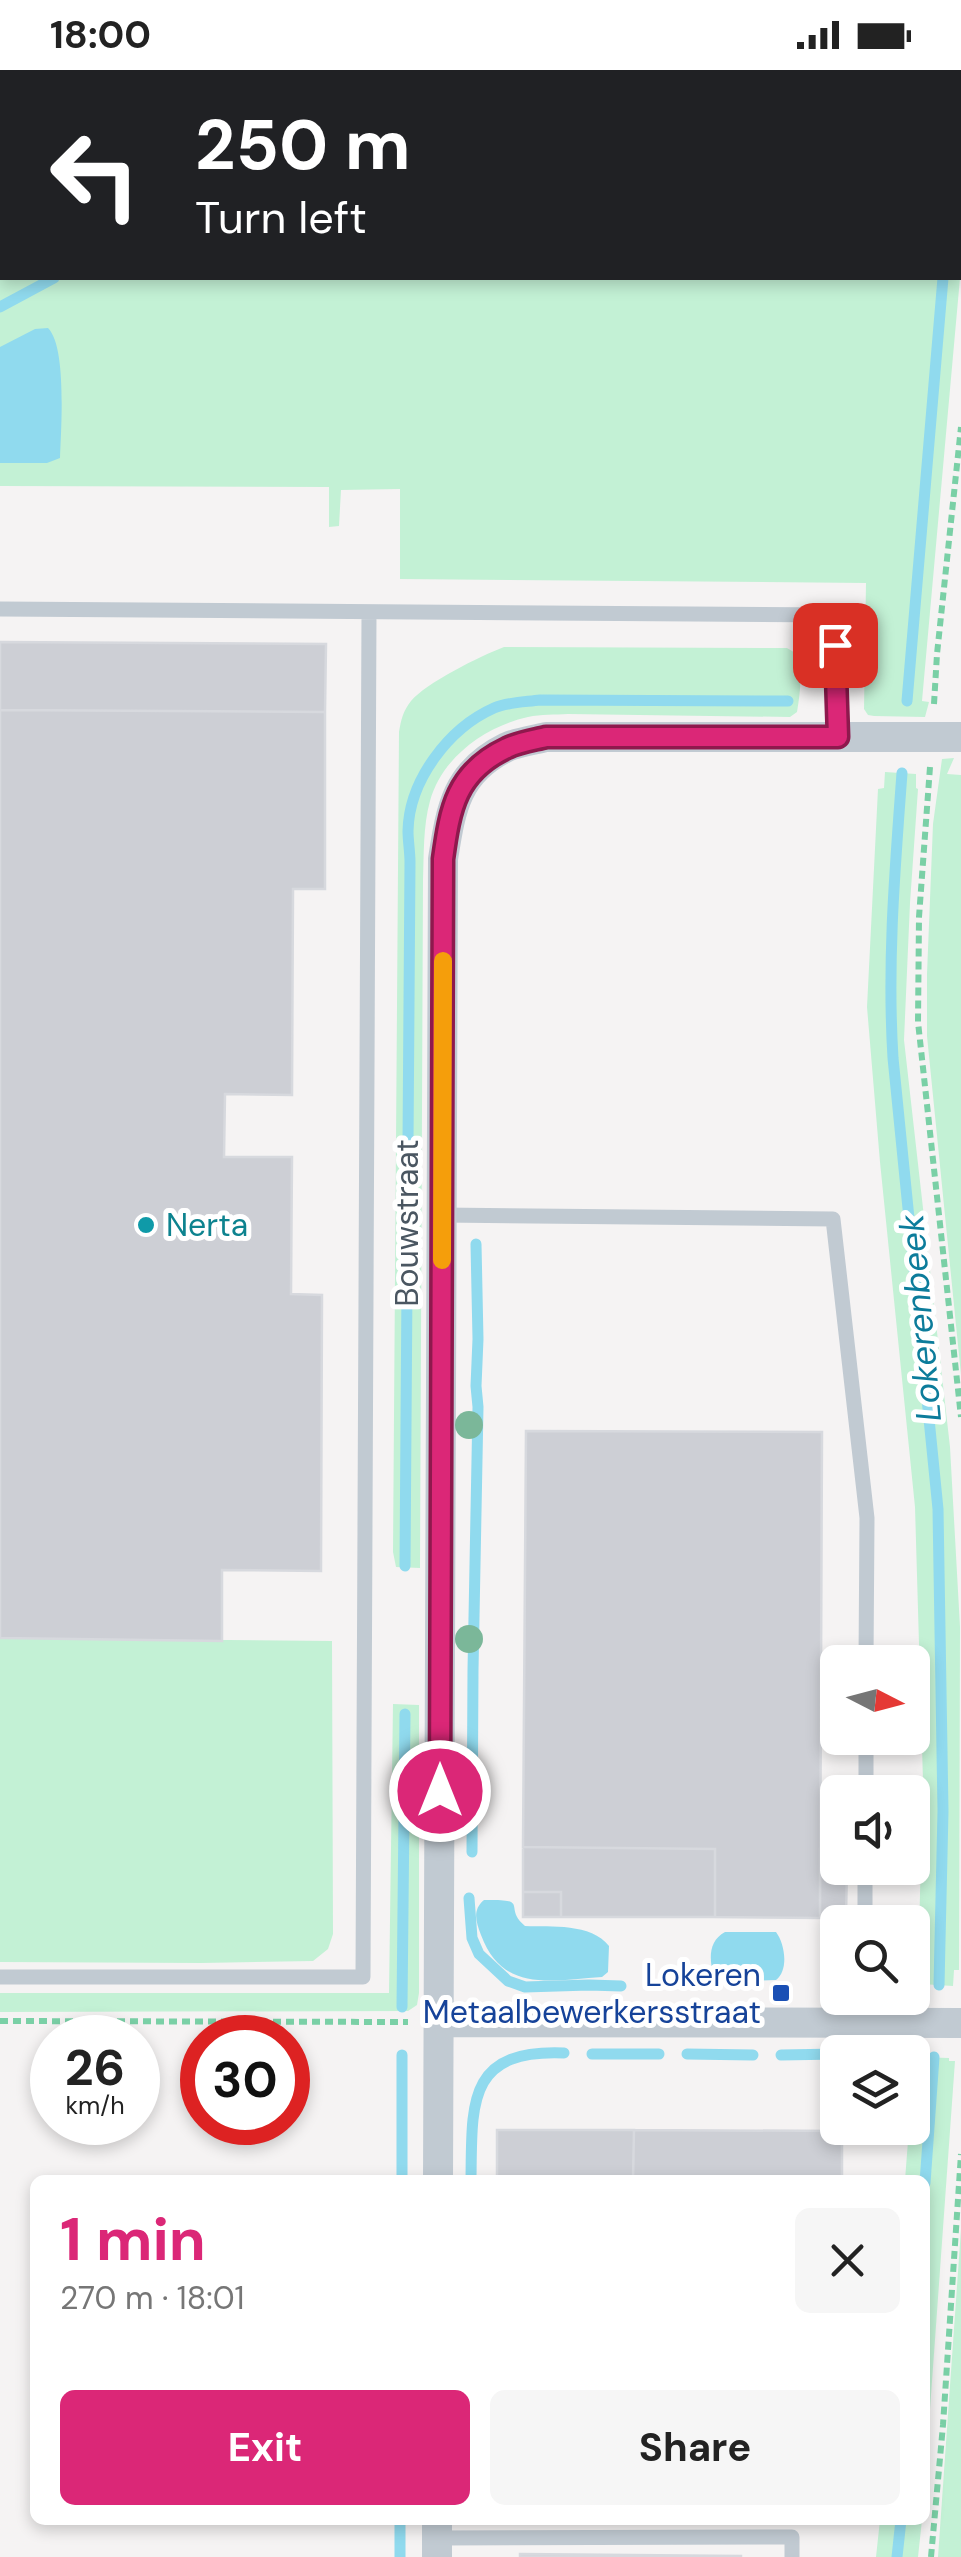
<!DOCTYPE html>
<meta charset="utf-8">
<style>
:root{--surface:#fff;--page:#f6f6f6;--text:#222;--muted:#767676;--accent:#db2777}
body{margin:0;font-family:"DM Sans",sans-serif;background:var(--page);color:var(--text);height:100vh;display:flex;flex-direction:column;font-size:38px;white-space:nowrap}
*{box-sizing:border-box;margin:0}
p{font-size:32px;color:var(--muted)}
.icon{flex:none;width:55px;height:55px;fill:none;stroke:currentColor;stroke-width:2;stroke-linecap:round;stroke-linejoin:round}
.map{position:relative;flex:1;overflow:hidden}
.sheet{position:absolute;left:30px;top:2105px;width:900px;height:350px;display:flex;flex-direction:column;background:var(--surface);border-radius:15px;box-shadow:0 5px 15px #0003}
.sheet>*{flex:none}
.top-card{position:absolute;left:0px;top:0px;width:962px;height:210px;box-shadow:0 5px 15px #0003;background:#202124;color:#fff;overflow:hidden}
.needle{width:65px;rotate:96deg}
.buttons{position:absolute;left:820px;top:1575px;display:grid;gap:20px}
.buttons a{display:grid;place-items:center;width:110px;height:110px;border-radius:15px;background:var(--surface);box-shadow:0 5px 15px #0003;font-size:50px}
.speed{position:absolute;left:30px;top:1945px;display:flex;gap:20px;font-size:50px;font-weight:700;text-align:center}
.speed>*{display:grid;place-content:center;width:130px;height:130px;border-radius:50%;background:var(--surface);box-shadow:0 5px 15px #0003;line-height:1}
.speed small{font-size:25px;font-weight:400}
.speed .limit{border:15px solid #d22;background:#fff;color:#111}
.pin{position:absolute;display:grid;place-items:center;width:85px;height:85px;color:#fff;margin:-42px;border-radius:20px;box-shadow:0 5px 15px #0006}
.me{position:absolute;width:110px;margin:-55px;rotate:0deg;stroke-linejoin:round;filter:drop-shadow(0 0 8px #0008)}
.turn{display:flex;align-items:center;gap:35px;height:210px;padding:0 30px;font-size:45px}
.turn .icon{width:130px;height:130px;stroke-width:2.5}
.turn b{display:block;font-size:70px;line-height:85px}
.round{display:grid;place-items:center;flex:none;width:105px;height:105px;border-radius:15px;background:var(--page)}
.summary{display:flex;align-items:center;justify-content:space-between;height:170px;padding:0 30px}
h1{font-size:60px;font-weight:700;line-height:75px;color:var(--accent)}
.action{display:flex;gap:20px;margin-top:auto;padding:20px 30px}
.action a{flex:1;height:115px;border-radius:15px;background:var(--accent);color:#fff;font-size:40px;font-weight:700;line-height:115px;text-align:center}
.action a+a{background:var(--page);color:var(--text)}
.status{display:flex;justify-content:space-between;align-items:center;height:70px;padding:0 50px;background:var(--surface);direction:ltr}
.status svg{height:28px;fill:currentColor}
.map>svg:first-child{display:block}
</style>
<div class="status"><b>18:00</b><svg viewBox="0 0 49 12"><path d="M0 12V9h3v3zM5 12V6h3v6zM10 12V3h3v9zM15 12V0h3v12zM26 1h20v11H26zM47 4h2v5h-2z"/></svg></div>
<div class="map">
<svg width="961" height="2487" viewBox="0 0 961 2487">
<rect width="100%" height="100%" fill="#f5f3f3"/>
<!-- green -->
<path fill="#c3f1d5" d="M106,0h855l-1,203v-201h-858z
M2,56v152h958l-38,423 7,1 -4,15 -51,-1 -6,-1 -4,-6 2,-126 -466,-4v-90l-59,1 -2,36 -10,1v-40l-329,-1v-359z
M504,577l283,1 10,6c6,17 3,40 0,58l-7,5 -222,-3c-13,1 -27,0 -40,3 -42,9 -86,40 -98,84 -7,25 -6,53 -7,79l-3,688 -24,-1 -3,-15 6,-820c2,-12 4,-21 12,-31 15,-18 69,-45 93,-54z
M954,688l-7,16 14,1v600l-34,-339v-62l6,-150 9,-65z
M885,702l31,2v14l2,1 -8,114 -6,137 46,407 10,180 -1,343h-5l-1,16 -32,-2 2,-14 -5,-1 5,-188 -8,-274 -35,-345 -13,-155 11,-218 6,-1z
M0,1568l332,3 1,293 -5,15 -15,12 -112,2 -201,-1z
M393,1634l26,1v288l-2,12 -9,6 -408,1v-19h389z
M918,1987l31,1v3h6l-30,418v-299h-20l4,-52h3l2,-67h3z
M961,2159v328h-23z
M880,2450h42l-4,37h-42z"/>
<!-- water -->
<path fill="#90daee" d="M48,258c19,19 13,101 12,130l-13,5h-47v-116l35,-18z
M484,1830c48,-1 18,7 41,26 26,1 66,-3 84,20l-1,26 -6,5c-50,3 -99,17 -121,-42 -5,-13 -9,-25 3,-35z
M725,1862h51c9,12 13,38 0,48l-51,2 -11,-5c-5,-17 -6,-36 11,-45z"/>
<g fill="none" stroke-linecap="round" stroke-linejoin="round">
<!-- stream -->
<path stroke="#90daee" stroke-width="11" d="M526,2l5,-2
M960,39l1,-10
M0,237l54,-29
M907,631l36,-423
M902,703c-7,95 -15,189 -9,285l45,451 5,302 -4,174
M405,1496l5,-704c0,-10 -2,-21 -2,-31 1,-51 41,-103 86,-123 14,-6 31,-6 46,-8l248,1
M472,1782l1,-182 5,-263 -2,-21 2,-47 -2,-95
M469,1828l3,40 7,16 29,27 17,6 64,-2 32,1
M402,1937l3,-293
M592,1984h67
M687,1984l66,1
M781,1985l57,-1
M402,2110v-125
M471,2110c1,-77 -4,-131 93,-127
M925,2113l9,-126
M400,2487v-37
M897,2487l4,-37"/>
</g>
<!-- building -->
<path fill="#cdcfd5" stroke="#d7d9de" stroke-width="2.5" d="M0,572l326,2 -1,68 -325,-2z
M0,640l325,2v177h-32l-1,206 -67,-1 -1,63h68l-1,137 31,1 -1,276 -99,-1v71l-222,-3z
M526,1361l296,1 -2,486 -105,-1v-68l-192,-2z
M523,1777l192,2v68h-154v-25h-38z
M820,1779h18v19h9l-1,47 -26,-1z
M523,1822h38v25h-38z
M497,2060h137l-1,50h-136z
M634,2060l208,1v49h-209z
M520,2484l221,2v1h-221z"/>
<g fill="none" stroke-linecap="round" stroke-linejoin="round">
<!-- path -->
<path stroke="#7ad0a6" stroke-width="6" stroke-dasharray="8 5" stroke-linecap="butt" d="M934,634l3,-50 24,-227
M930,697l-11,150 -1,105 43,395
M0,1951l408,1
M931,2487l12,-132 18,-271"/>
<!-- service -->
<path stroke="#c1cad2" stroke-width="15" d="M0,539l834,6 4,122
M442,1145l391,4 34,299 -1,144
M866,1722v-54
M865,1852v-54
M0,1907h363l6,-1364
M864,1953v-25
M437,2468l355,-1v20"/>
<!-- minor -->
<path stroke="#c1cad2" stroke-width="30" d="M439,1952l522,1
M438,2110l5,-1321c8,-51 13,-87 64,-112 12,-5 27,-7 39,-10h415
M437,2487v-37"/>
</g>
<!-- trees -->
<g fill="#7bb799">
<circle cx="469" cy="1355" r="14"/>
<circle cx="469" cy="1569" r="14"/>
<circle cx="468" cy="1741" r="14"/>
</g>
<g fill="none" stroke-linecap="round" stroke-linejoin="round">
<!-- route casing -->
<g stroke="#8e194d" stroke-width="25">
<path id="route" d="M440,1721l3,-932c7,-51 13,-87 64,-111 12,-6 27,-8 39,-11h292l-3,-92"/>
</g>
<!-- route -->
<use href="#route" stroke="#db2777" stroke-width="18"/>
<!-- slow -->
<path stroke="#f59e0b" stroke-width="18" d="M442,1190l1,-299"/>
</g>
<!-- markers -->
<circle fill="#0f9aa8" stroke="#fff" stroke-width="4" cx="146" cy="1155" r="10"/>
<rect fill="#1a4fb4" stroke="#fff" stroke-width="4" x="771" y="1913" width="20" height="20" rx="5"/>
<g text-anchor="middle" stroke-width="10" stroke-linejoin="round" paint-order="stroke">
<!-- street labels -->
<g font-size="32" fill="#4a5661" stroke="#fff">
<text transform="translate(407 1153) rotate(-90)" y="11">Bouwstraat</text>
</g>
<!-- culture labels -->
<g font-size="32" fill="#0d838f" stroke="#fff" text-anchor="start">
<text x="166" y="1166">Nerta</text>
</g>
<!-- transit labels -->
<g font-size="32" fill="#164399" stroke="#fff" text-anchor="end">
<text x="761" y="1916">Lokeren<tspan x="761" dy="37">Metaalbewerkersstraat</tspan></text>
</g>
<!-- water labels -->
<g font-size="35" font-style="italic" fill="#0c7c9b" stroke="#fff">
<text transform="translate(920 1248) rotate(-95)" y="12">Lokerenbeek</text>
</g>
</g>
</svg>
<div class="buttons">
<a><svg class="needle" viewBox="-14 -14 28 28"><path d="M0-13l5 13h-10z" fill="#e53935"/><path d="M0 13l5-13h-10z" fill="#767676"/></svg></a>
<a><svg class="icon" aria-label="sound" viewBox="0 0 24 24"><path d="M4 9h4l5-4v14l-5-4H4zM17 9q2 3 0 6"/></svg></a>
<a><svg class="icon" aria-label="search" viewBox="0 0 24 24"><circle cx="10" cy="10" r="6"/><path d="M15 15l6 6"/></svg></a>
<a><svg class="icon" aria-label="layers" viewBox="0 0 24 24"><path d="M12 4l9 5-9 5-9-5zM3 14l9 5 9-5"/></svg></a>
</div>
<div class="speed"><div>26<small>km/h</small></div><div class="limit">30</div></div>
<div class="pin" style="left:835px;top:575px;background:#d93025"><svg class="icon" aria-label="arrive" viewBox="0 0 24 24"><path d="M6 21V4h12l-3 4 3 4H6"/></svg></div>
<svg class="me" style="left:440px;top:1721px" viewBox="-20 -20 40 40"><circle r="17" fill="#db2777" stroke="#fff" stroke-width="3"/><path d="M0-11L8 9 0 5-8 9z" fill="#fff"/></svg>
<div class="top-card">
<div class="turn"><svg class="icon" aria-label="left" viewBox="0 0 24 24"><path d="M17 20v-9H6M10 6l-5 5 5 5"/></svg><div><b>250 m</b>Turn left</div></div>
</div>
<section class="sheet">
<div class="summary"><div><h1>1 min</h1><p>270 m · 18:01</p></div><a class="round"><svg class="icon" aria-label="close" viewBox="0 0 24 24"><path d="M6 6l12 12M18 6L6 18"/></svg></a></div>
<div class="action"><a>Exit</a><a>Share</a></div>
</section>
</div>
